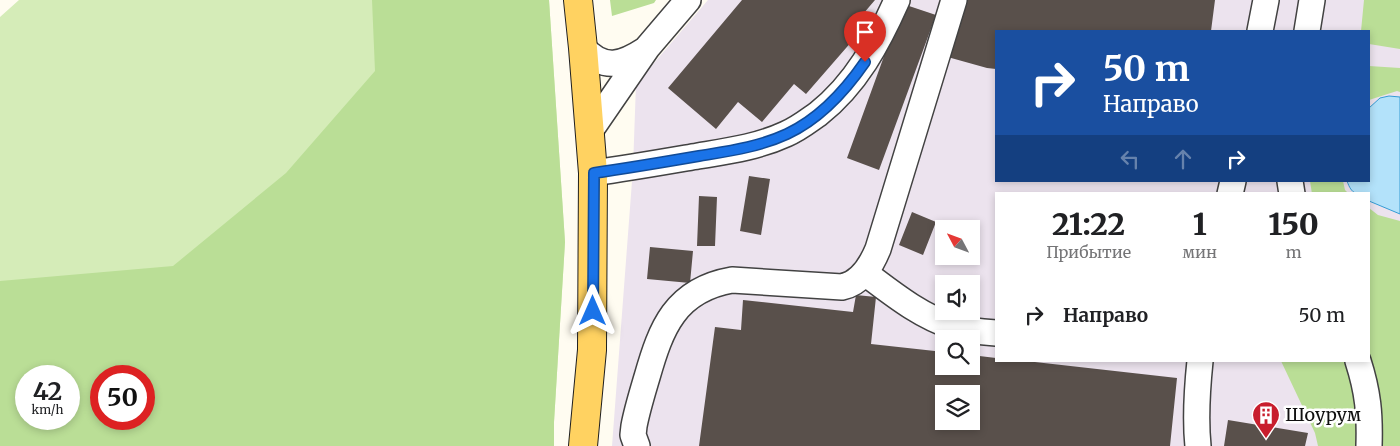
<!DOCTYPE html>
<html lang="ru">
<meta charset="utf-8">
<style>
:root{--surface:#fff;--page:#f6f6f6;--text:#202124;--muted:#757577}
body{margin:0;font-family:Merriweather,serif;background:var(--page);color:var(--text);height:100vh;display:flex;flex-direction:column;font-size:19px;white-space:nowrap}
*{box-sizing:border-box;margin:0}
p{font-size:16px;color:var(--muted)}
.icon{flex:none;width:28px;height:28px;fill:none;stroke:currentColor;stroke-width:2;stroke-linecap:round;stroke-linejoin:round}
.map{position:relative;flex:1;overflow:hidden}
.sheet{position:absolute;left:995px;top:192px;width:375px;height:170px;display:flex;flex-direction:column;background:var(--surface);border-radius:0px;box-shadow:0 2px 8px #0003}
.sheet>*{flex:none}
.banner{position:absolute;left:995px;top:30px;width:375px;height:152px;border-radius:0px;box-shadow:0 2px 8px #0003;background:#1a4fa0;color:#fff;overflow:hidden}
.needle{width:32px;rotate:311deg}
.controls{position:absolute;left:935px;top:220px;display:grid;gap:10px}
.controls a{display:grid;place-items:center;width:45px;height:45px;border-radius:0px;background:var(--surface);box-shadow:0 2px 8px #0003;font-size:25px}
.speed{position:absolute;left:15px;top:365px;display:flex;gap:10px;font-size:25px;font-weight:700;text-align:center}
.speed>*{display:grid;place-content:center;width:65px;height:65px;border-radius:50%;background:var(--surface);box-shadow:0 2px 8px #0003;line-height:1}
.speed small{font-size:12px;font-weight:400}
.speed .limit{border:8px solid #d22;background:#fff;color:#111}
.pin{position:absolute;display:grid;place-items:center;width:42px;height:42px;color:#fff;margin:-51px -21px;border-radius:50% 50% 50% 0;rotate:-45deg;box-shadow:0 0 5px #0007}
.pin .icon{rotate:45deg}
.me{position:absolute;width:55px;margin:-28px;rotate:0deg;stroke-linejoin:round;filter:drop-shadow(0 0 4px #0008)}
.turn{display:flex;align-items:center;gap:18px;height:105px;padding:0 25px;font-size:22px}
.turn .icon{width:65px;height:65px;stroke-width:2.5}
.turn b{display:block;font-size:35px;line-height:42px}
.lanes{display:flex;align-items:center;height:48px;padding:0 25px;background:#0003;justify-content:center;gap:25px;direction:ltr}
.lanes .off{opacity:.35}
.eta{display:flex;justify-content:space-evenly;align-items:center;height:85px;text-align:center}
.eta b{font-size:30px;font-weight:800;line-height:35px}
ul{padding:0;list-style:none}
li{display:flex;align-items:center;gap:15px;height:75px;padding:0 25px}
li div{flex:1}
li b{display:block;font-size:19px}
li em{font-style:normal}
.map>svg:first-child{display:block}
</style>
<div class="map">
<svg width="1400" height="446" viewBox="0 0 1400 446">
<rect width="100%" height="100%" fill="#fffcf1"/>
<!-- industrial -->
<path fill="#ece3ee" fill-rule="evenodd" d="M708,0h692v446h-788l21,-278 3,-84zM996,31h373v150h-373zM996,194h373v167h-373zM944,229h27v27h-27zM944,284h27v27h-27zM944,339h27v27h-27zM944,394h27v27h-27z"/>
<!-- green -->
<path fill="#d5ecb8" fill-rule="evenodd" d="M19,0h530l16,242 -11,180v24h-554v-429zM26,376h43v43h-43zM101,376h43v43h-43z"/>
<!-- forest -->
<path fill="#bade96" fill-rule="evenodd" d="M372,0h177l16,242 -11,180v24h-554v-165l173,-15 113,-93 89,-102zM69,376v43h-43v-43zM101,376h43v43h-43z
M610,0h46l-2,3 -42,13z
M1364,0h36v49l-31,-5v-13h-8z
M1369,66l31,2v24l-3,-1 -28,9z
M1310,181h33l2,9 4,4h-37z
M1369,208l9,7 22,6v225h-82l-3,-13 -34,-72h88z"/>
<!-- water -->
<path fill="#b3e2fa" stroke="#359cd5" d="M1389,96l11,1v117l-31,-13v-7c-13,0 -17,1 -22,-13h22v-73l11,-10z"/>
<!-- building -->
<path fill="#59504b" fill-rule="evenodd" d="M742,0h133l-29,34 7,6 -47,54 -12,-10 -32,38 -24,-20 -22,27 -48,-41z
M962,0h253l-4,31h-215v38l-9,-1 -43,-12z
M903,4l33,11 -57,155 -32,-12z
M749,176l21,3 -9,56 -21,-4z
M699,196l18,1 -2,49h-18z
M912,212l24,10 -13,33 -24,-10z
M650,247l43,4 -3,32 -43,-4z
M856,295l20,2 -5,47 73,8v14h27v-11l25,3v3h30l151,17 -7,68h-471l16,-119 26,3 2,-30 110,12zM944,394h27v27h-27z
M1228,420l80,13 -3,13h-81z"/>
<g fill="none" stroke-linecap="round" stroke-linejoin="round">
<!-- minor casing -->
<g stroke="#424242" stroke-width="28">
<path id="minor" d="M1260,31l6,-31
M1307,31l5,-31
M583,48c21,23 39,17 62,2
M590,131l57,-83 41,-48
M593,173c36,-5 70,-11 105,-17 30,-5 60,-9 88,-22 12,-5 22,-13 32,-20 38,-30 60,-71 79,-114
M1290,181l2,13
M1230,194l3,-13
M865,273c28,21 55,43 89,54 14,4 28,5 42,6
M1358,361c10,31 12,53 11,85
M637,446l-4,-11 1,-9c3,-16 8,-32 13,-49 14,-49 28,-87 85,-97l110,7c19,-4 29,-21 36,-38l76,-249
M1198,446c-3,-29 -1,-56 2,-85"/>
</g>
<!-- major casing -->
<g stroke="#202020" stroke-width="30">
<path id="major" d="M578,0l5,48 10,125 -1,177 -9,96"/>
</g>
<!-- minor -->
<use href="#minor" stroke="#fff" stroke-width="25"/>
<!-- major -->
<use href="#major" stroke="#ffd261" stroke-width="28"/>
</g>
<g fill="none" stroke-linecap="round" stroke-linejoin="round">
<!-- route casing -->
<g stroke="#114b97" stroke-width="12">
<path id="route" d="M593,311l1,-138c35,-5 70,-11 105,-17 30,-5 60,-9 88,-22 32,-15 58,-43 78,-72"/>
</g>
<!-- route -->
<use href="#route" stroke="#1a73e8" stroke-width="9"/>
</g>
<!-- icons -->
<defs>
<g id="building-pin" transform="scale(1.4375)"><path d="M0 17L-7.5 6A9.5 9.5 0 1 1 7.5 6Z" fill="#c81e2d" stroke="#fff"/><path d="M-4-6H4V6H1V3H-1V6H-4ZM-2.5-4.3h1.7v1.8h-1.7ZM.8-4.3h1.7v1.8H.8ZM-2.5-1h1.7V.8h-1.7ZM.8-1h1.7V.8H.8Z" fill="#fff"/></g>
</defs>
<g fill-rule="evenodd">
<use href="#building-pin" x="1266" y="415"/>
</g>
<g text-anchor="middle" stroke-width="5" stroke-linejoin="round" paint-order="stroke">
<!-- poi labels -->
<g font-size="18" fill="#0f0f0f" stroke="#fff" text-anchor="start">
<text x="1285" y="421">Шоурум</text>
</g>
</g>
</svg>
<div class="controls">
<a><svg class="needle" viewBox="-14 -14 28 28"><path d="M0-13l5 13h-10z" fill="#e53935"/><path d="M0 13l5-13h-10z" fill="#757577"/></svg></a>
<a><svg class="icon" aria-label="sound" viewBox="0 0 24 24"><path d="M4 9h4l5-4v14l-5-4H4zM17 9q2 3 0 6"/></svg></a>
<a><svg class="icon" aria-label="search" viewBox="0 0 24 24"><circle cx="10" cy="10" r="6"/><path d="M15 15l6 6"/></svg></a>
<a><svg class="icon" aria-label="layers" viewBox="0 0 24 24"><path d="M12 4l9 5-9 5-9-5zM3 14l9 5 9-5"/></svg></a>
</div>
<div class="speed"><div>42<small>km/h</small></div><div class="limit">50</div></div>
<div class="pin" style="left:865px;top:62px;background:#d93025"><svg class="icon" aria-label="arrive" viewBox="0 0 24 24"><path d="M6 21V4h12l-3 4 3 4H6"/></svg></div>
<svg class="me" style="left:593px;top:311px" viewBox="-20 -20 40 40"><path d="M0-17L14 15 0 8-14 15z" fill="#1a73e8" stroke="#fff" stroke-width="4"/></svg>
<div class="banner">
<div class="turn"><svg class="icon" aria-label="right" viewBox="0 0 24 24"><path d="M7 20v-9h11M14 6l5 5-5 5"/></svg><div><b>50 m</b>Направо</div></div>
<div class="lanes"><svg class="icon off" aria-label="left" viewBox="0 0 24 24"><path d="M17 20v-9H6M10 6l-5 5 5 5"/></svg><svg class="icon off" aria-label="ahead" viewBox="0 0 24 24"><path d="M12 20V5M6 11l6-6 6 6"/></svg><svg class="icon" aria-label="right" viewBox="0 0 24 24"><path d="M7 20v-9h11M14 6l5 5-5 5"/></svg></div>
</div>
<section class="sheet">
<div class="eta">
<div><b>21:22</b><p>Прибытие</p></div>
<div><b>1</b><p>мин</p></div>
<div><b>150</b><p>m</p></div>
</div>
<ul>
<li><svg class="icon" aria-label="right" viewBox="0 0 24 24"><path d="M7 20v-9h11M14 6l5 5-5 5"/></svg><div><b>Направо</b></div><em>50 m</em></li>
</ul>
</section>
</div>
